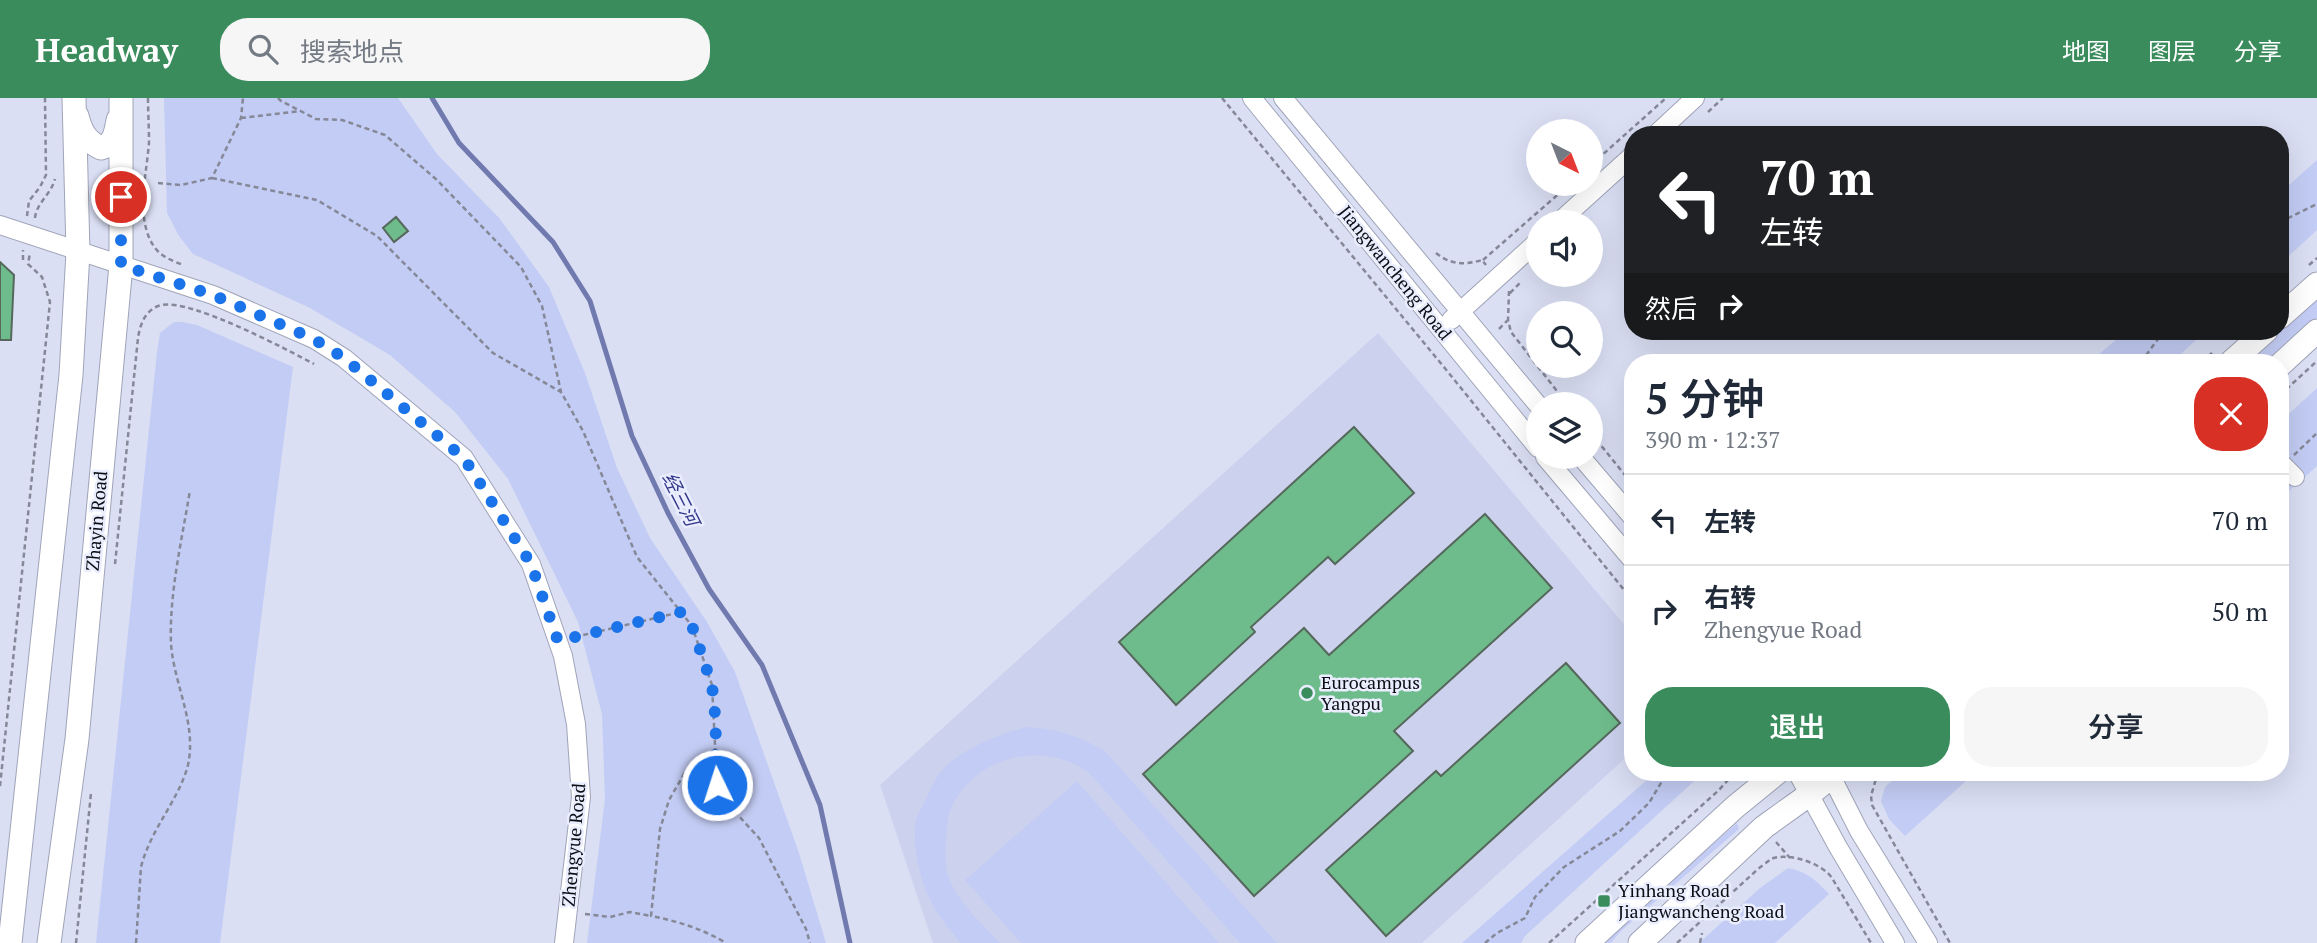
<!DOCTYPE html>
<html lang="zh">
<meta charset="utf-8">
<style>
:root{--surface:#fff;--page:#f6f6f7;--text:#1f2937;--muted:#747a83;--line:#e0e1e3;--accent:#3b8c5d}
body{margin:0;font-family:"PT Serif","Noto Sans SC",serif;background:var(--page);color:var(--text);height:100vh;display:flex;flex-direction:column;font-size:26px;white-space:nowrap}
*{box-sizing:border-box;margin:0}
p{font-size:23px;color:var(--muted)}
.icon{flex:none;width:38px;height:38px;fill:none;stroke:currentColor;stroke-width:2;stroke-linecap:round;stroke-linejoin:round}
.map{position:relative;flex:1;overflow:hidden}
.sheet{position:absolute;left:1624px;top:256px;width:665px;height:427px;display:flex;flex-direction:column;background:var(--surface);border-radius:28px;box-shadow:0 7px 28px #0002}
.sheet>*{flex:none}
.hud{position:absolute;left:1624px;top:28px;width:665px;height:214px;border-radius:28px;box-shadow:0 7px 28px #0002;background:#202124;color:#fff;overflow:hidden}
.needle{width:46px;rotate:138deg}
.controls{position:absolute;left:1526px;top:21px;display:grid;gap:14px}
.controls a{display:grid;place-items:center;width:77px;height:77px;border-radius:50%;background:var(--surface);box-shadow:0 7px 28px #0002;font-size:35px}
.pin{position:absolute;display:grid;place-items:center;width:60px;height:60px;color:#fff;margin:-30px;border:4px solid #fff;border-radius:50%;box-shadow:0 2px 7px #0007}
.me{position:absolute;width:77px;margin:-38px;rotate:356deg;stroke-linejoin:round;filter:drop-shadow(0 0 5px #0008)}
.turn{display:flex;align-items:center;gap:24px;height:147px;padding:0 21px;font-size:32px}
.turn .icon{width:91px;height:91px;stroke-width:2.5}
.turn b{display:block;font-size:49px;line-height:60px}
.then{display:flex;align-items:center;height:66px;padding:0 21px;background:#0003;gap:14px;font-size:26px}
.round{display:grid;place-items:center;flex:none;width:74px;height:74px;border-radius:28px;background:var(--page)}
.summary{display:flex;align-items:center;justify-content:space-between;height:119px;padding:0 21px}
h1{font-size:42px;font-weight:600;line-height:52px}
.action{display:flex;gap:14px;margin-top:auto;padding:14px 21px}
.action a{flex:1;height:80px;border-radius:28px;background:var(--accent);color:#fff;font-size:28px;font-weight:600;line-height:80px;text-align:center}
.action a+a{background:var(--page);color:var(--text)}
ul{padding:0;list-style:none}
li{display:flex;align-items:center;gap:21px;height:91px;padding:0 21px;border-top:2px solid var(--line)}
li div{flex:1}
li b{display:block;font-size:26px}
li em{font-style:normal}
header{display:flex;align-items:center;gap:42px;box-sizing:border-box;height:98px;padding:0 35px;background:var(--accent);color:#fff}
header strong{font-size:33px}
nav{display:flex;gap:38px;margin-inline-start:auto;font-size:24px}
.search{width:490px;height:63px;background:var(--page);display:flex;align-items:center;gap:18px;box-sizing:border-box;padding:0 24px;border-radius:28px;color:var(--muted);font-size:26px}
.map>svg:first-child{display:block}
</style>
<header>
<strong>Headway</strong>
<div class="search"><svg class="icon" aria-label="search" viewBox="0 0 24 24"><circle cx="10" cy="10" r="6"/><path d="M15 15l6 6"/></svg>搜索地点</div>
<nav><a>地图</a><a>图层</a><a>分享</a></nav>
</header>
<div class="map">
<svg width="2317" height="845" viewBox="0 0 2317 845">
<rect width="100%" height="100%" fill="#dadff4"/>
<!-- built -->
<path fill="#ccd2ee" d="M1378,235l255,302v116l-211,192h-489l-53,-158z"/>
<!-- green -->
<path fill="#c3ccf4" d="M164,0h234l39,56 63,65 49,68 36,86 32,95 33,70 57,84 28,50 64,181 27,90h-239l18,-144 -3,-85 -24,-92 -70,-143 -53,-67 -65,-57 -80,-47 -117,-54 -14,-18 -12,-23z
M2317,62v70l-37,34v-71z
M2317,201v19l-46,44h-24z
M174,224h8l15,3 96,42 -73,576h-124l61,-591 3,-19z
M2126,233h80l-34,31h-82z
M2317,290v78l-37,33v-77z
M1025,629c32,1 53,9 80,24l172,192h-37l-140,-158c-6,-6 -12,-14 -20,-18 -46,-27 -110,-6 -130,44 -3,8 -3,19 -4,27 -1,14 -2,29 4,42 9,24 33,44 50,63h-39c-24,-26 -38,-50 -44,-85 -2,-11 -3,-26 -1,-38 2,-6 6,-13 9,-19 5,-11 11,-25 19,-33 23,-22 52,-32 81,-41z
M1656,674h48l-179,164 -4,7h-59z
M1901,674h75l-71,64 -16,-17 -8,-18 4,-14z
M1077,683l142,162h-198l-56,-63z
M1737,725l2,6 -118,102 -10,12h-9z
M1788,770c18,3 29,13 41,26l-54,49h-76l61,-55z"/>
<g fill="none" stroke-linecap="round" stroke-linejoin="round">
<!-- stream -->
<path stroke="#717aaf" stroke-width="5" d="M432,0l27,45 94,99 37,59 42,135 36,77 41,76 53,76 58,140 30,138"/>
</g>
<!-- building -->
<path fill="#6ebb8b" stroke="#56685c" stroke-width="2" d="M396,119l12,14 -14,11 -11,-14z
M0,164l14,13 -3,65h-11z
M1354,329l60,66 -79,71 -7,-7 -77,70 4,5 -79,73 -57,-63z
M1485,416l67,74 -158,143 19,20 -159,145 -111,-122 161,-146 25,27z
M1566,565l54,60 -234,213 -60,-66 110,-99 5,5z"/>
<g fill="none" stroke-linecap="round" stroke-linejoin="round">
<!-- minor casing -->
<g stroke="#a0a4b8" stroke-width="20">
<path id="minor" d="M1252,0l286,350
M1283,0l255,307
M1655,37l40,-37
M1559,124l74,-67
M0,127l213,70 101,44 30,19 120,100 67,106 32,92 13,68 5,73 -17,146
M1451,222l87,-79
M1545,359l88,104
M1581,359l52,61
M2280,364l15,15
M1797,674l41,75 57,96
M1829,674l30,59 69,112"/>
</g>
<!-- major casing -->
<g stroke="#a0a4b8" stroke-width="25">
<path id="major" d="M77,18c4,16 9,25 24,32 13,-3 15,-16 17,-28
M2280,219l37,-33
M2231,264l35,-31
M2280,267l37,-34
M10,845l61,-568 7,-123 -4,-154
M49,845l28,-204 44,-474v-167
M1587,845l148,-136 43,-35
M1640,845l124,-116 46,-33 27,-22"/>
</g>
<!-- path -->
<path stroke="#848897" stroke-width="2.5" stroke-dasharray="5 3.5" stroke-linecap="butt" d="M148,0c0,14 1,29 1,44 -2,32 -15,77 6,106 7,9 18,13 28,17
M278,0l3,3 35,18 26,1 43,15 52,45 84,87 21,39 19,86 22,39 54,126 55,69 20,59 5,100 20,29 22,24 47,91 4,14
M1222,0l226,274 185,229
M1708,14l15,-14
M241,20l59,-7
M1591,67l75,-67
M212,80l105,22 60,36 116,117 68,39
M158,85l23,2 31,-7 29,-60 2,-20
M27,118l2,-15 11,-14 6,-12 -1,-77
M35,120c1,-14 16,-24 20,-39
M2280,124l37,-18
M1436,155c14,12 30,12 46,7l4,5
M23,162v-10
M1483,162l87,-76
M2309,167l8,-7
M1509,193l-1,29 3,12 56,72
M1510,195l10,-10
M1499,231l9,-9
M2141,264l23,-31
M2202,264l11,-10
M2280,297l37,-34
M1591,335l42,52
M2294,357l23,-22
M115,466l23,-226c2,-14 8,-30 24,-33 29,-6 124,44 152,59
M575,539l106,-25
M715,662l-28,9 -18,31 -9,29 -9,87c26,5 52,13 75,27
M1878,674l-7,24 1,9 78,138
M0,688l50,-484 -8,-25 -14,-13 2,-11
M1776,744l14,16
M585,816l25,3 20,-5 21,4
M76,845l15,-150
M136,845l5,-76c10,-39 38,-67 47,-102 9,-42 -14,-80 -17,-121 -2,-51 11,-104 19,-154
M1485,845l12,-10 28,-15 10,-21 29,-30 56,-36 29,-28 15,-25 6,-6
M1549,845l170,-153 16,-18
M1677,845l81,-74c4,-3 9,-7 13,-10 17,-7 51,4 61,19l39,65
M1700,845l2,-10"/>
<!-- minor -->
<use href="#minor" stroke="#fff" stroke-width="18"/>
<!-- major -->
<use href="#major" stroke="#fff" stroke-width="23"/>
</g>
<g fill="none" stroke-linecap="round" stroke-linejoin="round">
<!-- route -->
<path stroke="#1a73e8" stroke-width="12" stroke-dasharray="0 21.6" d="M121,99v68l92,30 101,44 30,19 120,100 67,106 27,77 123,-29 11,14 20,59 4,39 -1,36 2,25"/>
</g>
<!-- markers -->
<g fill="#3b8c5d" stroke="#e9edfe" stroke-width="2.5">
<circle cx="1307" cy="595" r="7"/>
<rect x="1597" y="796" width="14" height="14" rx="3.5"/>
</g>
<g text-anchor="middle" stroke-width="5" stroke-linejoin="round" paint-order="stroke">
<!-- street labels -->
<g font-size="18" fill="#0c0d14" stroke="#e9edfe">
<text transform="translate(1395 175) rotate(51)" y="6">Jiangwancheng Road</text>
<text transform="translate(97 423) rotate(-85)" y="6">Zhayin Road</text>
<text transform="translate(574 747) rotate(-85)" y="6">Zhengyue Road</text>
</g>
<!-- poi labels -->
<g font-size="18" fill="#0c0d14" stroke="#e9edfe" text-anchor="start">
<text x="1321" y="591">Eurocampus<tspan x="1321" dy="21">Yangpu</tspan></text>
<text x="1618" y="799">Yinhang Road<tspan x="1618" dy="21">Jiangwancheng Road</tspan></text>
</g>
<!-- water labels -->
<g font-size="19" font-style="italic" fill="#33388b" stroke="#e9edfe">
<text transform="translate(681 401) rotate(63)" y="7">经三河</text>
</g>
</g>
</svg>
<div class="controls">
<a><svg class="needle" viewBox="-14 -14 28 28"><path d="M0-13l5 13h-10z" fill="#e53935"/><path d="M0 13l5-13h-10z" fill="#747a83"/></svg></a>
<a><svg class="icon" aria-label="sound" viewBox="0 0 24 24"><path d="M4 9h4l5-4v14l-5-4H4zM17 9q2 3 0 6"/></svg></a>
<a><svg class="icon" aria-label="search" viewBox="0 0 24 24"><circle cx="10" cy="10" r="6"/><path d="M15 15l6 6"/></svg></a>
<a><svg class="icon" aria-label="layers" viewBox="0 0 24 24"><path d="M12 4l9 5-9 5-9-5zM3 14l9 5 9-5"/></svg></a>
</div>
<div class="pin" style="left:121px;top:99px;background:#d93025"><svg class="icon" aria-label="arrive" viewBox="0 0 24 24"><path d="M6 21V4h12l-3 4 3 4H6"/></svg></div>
<svg class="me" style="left:717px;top:687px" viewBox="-20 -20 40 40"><circle r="17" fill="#1a73e8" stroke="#fff" stroke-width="3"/><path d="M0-11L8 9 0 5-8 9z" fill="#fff"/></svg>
<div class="hud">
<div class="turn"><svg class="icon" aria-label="left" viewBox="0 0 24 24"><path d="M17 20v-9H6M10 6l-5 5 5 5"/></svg><div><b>70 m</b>左转</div></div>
<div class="then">然后<svg class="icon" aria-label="right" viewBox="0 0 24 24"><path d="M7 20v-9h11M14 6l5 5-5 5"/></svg></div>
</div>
<section class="sheet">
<div class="summary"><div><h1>5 分钟</h1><p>390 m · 12:37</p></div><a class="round" style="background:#d93025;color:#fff"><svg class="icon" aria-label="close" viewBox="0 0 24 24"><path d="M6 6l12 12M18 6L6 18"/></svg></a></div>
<ul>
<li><svg class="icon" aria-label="left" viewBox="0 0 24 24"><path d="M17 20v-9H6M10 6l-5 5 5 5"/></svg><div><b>左转</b></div><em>70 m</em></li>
<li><svg class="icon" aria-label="right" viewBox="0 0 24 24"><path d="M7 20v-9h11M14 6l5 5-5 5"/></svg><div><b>右转</b><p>Zhengyue Road</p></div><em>50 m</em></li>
</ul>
<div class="action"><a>退出</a><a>分享</a></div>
</section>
</div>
